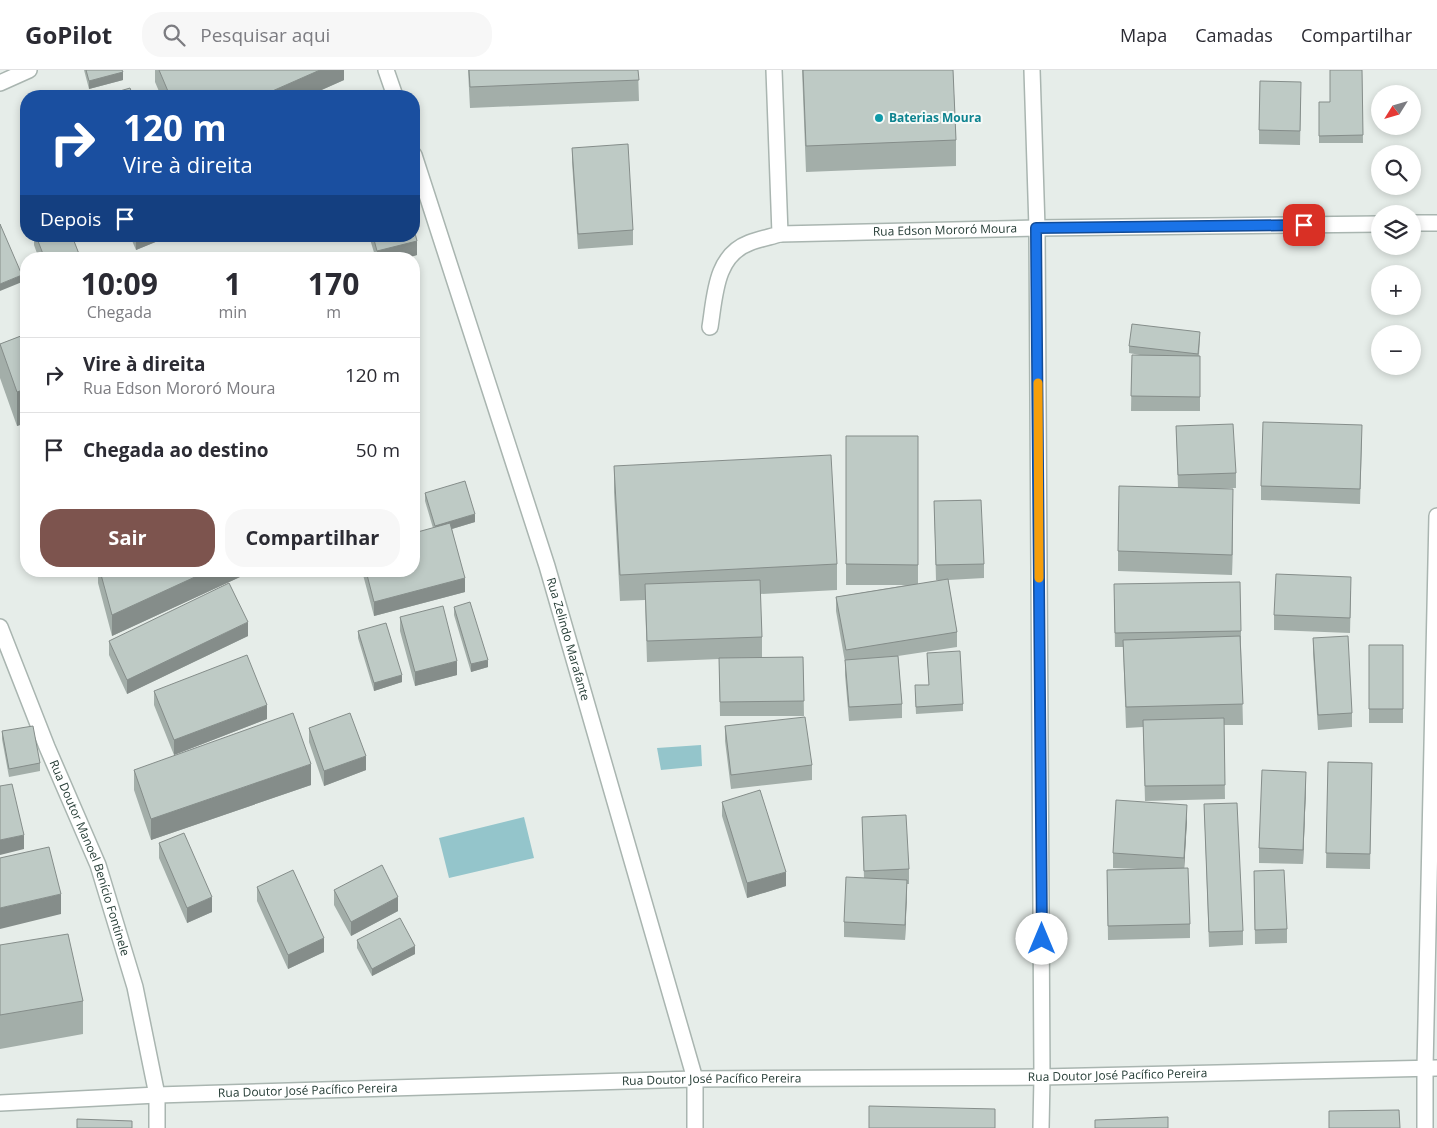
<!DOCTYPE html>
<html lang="pt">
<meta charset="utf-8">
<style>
:root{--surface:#fff;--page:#f7f7f7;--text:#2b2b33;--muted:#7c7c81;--line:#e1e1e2;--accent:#7d544e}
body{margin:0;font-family:"Open Sans",sans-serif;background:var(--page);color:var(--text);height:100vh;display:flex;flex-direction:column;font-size:19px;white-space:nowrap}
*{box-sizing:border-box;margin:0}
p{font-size:16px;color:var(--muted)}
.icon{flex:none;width:28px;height:28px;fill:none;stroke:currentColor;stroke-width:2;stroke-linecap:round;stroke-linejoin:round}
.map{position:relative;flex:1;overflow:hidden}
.details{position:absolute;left:20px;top:182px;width:400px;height:325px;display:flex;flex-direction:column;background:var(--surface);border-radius:20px;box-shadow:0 2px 8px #0003}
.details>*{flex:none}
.top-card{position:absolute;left:20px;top:20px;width:400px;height:152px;border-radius:20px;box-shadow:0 2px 8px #0003;background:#1a4fa0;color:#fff;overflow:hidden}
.needle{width:32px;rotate:233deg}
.fabs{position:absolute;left:1371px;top:15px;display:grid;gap:10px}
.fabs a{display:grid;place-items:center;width:50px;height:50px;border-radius:50%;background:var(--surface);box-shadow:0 2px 8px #0003;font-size:25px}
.pin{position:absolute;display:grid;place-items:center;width:42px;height:42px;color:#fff;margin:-21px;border-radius:10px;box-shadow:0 2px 8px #0006}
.me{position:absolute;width:55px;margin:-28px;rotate:0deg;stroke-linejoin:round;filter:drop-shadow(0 0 4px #0008)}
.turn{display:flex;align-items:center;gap:18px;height:105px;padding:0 20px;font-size:22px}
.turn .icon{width:65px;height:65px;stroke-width:2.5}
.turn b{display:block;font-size:35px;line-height:42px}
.then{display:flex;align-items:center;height:48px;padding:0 20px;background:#0003;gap:10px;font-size:19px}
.eta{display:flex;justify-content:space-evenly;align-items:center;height:85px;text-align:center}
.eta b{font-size:30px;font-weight:700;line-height:35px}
.primary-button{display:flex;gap:10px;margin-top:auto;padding:10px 20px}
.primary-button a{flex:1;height:58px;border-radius:20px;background:var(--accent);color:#fff;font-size:20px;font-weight:700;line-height:58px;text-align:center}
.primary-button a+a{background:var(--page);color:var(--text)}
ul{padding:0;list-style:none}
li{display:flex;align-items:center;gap:15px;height:75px;padding:0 20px;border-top:1px solid var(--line)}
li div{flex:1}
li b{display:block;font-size:19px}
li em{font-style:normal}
header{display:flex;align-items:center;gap:30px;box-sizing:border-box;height:70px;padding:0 25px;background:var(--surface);border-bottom:1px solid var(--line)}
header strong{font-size:24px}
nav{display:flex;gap:28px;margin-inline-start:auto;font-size:18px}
.search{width:350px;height:45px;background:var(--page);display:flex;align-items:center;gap:12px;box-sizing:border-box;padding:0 18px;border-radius:20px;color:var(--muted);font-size:19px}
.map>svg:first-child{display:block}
</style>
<header>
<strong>GoPilot</strong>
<div class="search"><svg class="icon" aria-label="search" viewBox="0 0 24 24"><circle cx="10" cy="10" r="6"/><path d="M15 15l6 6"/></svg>Pesquisar aqui</div>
<nav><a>Mapa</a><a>Camadas</a><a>Compartilhar</a></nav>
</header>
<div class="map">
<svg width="1437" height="1058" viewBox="0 0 1437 1058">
<rect width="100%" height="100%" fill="#e6ede9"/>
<!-- water -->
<path fill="#94c5cb" d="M701,675l1,21 -41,4 -4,-22z
M524,747l10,41 -85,20 -10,-40z"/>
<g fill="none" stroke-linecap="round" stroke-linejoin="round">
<!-- lane casing -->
<g stroke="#a9b5b0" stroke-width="18">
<path id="lane" d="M710,257c5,-31 5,-71 39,-84 10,-4 21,-6 31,-9l-6,-164"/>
</g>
<!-- street casing -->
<g stroke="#a9b5b0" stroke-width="18">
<g id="street">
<path d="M386,0l9,26"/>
<path d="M1032,0l5,158 5,849 -1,51"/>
<path d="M0,13l29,-13"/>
<path id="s1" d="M414,85l133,411 148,513v49"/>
<path d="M1412,153h25"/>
<path id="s2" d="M780,164l257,-6 343,-4"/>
<path id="s3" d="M0,557l47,120 51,118 37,122 22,108v33"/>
<path id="s4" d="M0,1033l157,-8 538,-16 347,-2 395,-9"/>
<path d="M1425,1058v-60l12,-552"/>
</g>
</g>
<!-- lane -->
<use href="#lane" stroke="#fff" stroke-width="15"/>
<!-- street -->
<use href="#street" stroke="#fff" stroke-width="15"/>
</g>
<!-- wall -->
<path fill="#a3aea9" d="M84,0h38l1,10 -34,9z
M155,0h189v10l-36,16h-147l-6,-14z
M468,0h170l1,31 -169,7z
M802,0h151l3,70v26l-150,6z
M1362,0l1,73h-44v-41h11z
M1301,27l-1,48 -41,-1v-14z
M572,78l61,82v15l-55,4 -6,-87z
M34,166h38l9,23h-42l-5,-14z
M130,166h40l-34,14z
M369,166h45l3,19 -14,4h-27z
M26,264v89l-9,3 -17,-48v-34z
M1200,269l-1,17h1v55h-69l1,-56h8l-11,-2v-7z
M1176,356l60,47v15l-33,1 30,21 -1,65 -114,-4v-20l60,-63z
M846,366h72v148l24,-4h-6l-2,-79 50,63v14l-36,2 9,52v15l-59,9 4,48v14l-53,3 -4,-46v-13l-9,-51v-14l71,-12h-61z
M1362,370l-2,64 -99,-4v-14z
M614,396l223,98v26l-77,4 2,43v21l41,-1 1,59h-84l-1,-57 -72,3 -2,-62 -25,1 -6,-109z
M425,423l50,29 -23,7 13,63 -91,24 -12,-45h52l19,-43 -8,-27z
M98,501h155l-141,65 -14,-53z
M1351,521l-1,42 -76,-3v-15z
M1114,529l127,32v15l2,79h-19l1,74 -80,2 -2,-74 -17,1 -3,-81h-8z
M454,537l34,60 -17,5 -17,-57z
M400,547l57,58 -42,11 -15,-55z
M358,561l44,51 -28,9 -16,-53z
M248,566l-121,58 -18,-39v-14z
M1313,568l39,75v14l-34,3 -5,-77z
M1369,575h34v78h-34z
M927,583l36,51v7l-47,3 -1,-21 14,-8z
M154,621l113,28 -93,36 -20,-50z
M725,656l87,39v15l-81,9 -6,-48z
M309,658l57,42 -42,16 -15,-44z
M2,661l38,32v8l-31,6 -7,-38z
M1328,692l44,1 -2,106 -44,-1z
M134,700l177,15 -160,55 -17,-50z
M1306,717l-3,77 -44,-1v-15z
M722,732l64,84 -39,12 -25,-82z
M1204,734l39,127v14l-34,2z
M862,747l47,52v15h-2l-2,56 -61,-3v-15l20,-44z
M1187,750l-3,48 6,56v14l-82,2 -1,-70 31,-1 -25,-1v-15z
M159,773l53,69 -25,11 -28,-65z
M1254,801l33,58v14l-32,1z
M257,817l67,65 -36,17 -31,-68z
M334,820l64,21 -47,25 -17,-31z
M357,870l58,14 -43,22 -15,-28z
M0,875l83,56v33l-83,15z"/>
<!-- shaded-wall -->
<path fill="#858d8a" d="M320,0h24v10l-36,16h-47z
M123,2v8l-34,9v-8z
M136,166h34l-34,14z
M417,171v14l-14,4h-26v-8z
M22,205v7l-22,9v-7z
M26,319v34l-9,3v-34z
M1233,419v21l-1,65v-20z
M475,444v8l-40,12v-8z
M419,445v14l-5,2v-15z
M208,501h45l-141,65v-21z
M465,508v14l-91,24v-14z
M248,552v14l-121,58v-14z
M488,590v7l-17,5v-8z
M457,591v14l-42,11v-14z
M402,605v7l-28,9v-8z
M267,635v14l-93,36v-15z
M366,686v14l-42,16v-15z
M311,694v21l-160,55v-21z
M1306,702v15l-3,77v-14z
M1187,735v15l-3,52v-14z
M24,765v14l-24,6v-15z
M786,802v14l-39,12v-15z
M907,810v15l-2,45v-15z
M61,824v20l-61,15v-21z
M212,827v15l-25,11v-15z
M398,827v14l-47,25v-14z
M324,868v14l-36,17v-14z
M415,876v8l-43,22v-7z"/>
<!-- building -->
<path fill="#becac5" stroke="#858d8a" d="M86,0h36l1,2 -34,9z
M159,0h161l-59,26h-91z
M469,0h169l1,10 -169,7z
M803,0h150l3,70 -150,6z
M1330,0h32l1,65 -44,1v-34h11z
M1260,11l41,1 -1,49 -41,-1z
M130,18l3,8h-30z
M628,74l5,86 -55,4 -6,-86z
M0,154l22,51 -22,9z
M414,159l3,12 -40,10 -4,-15h41z
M36,166h36l9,23h-36z
M1132,254l68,8 -2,22 -69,-8z
M26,264v55l-9,3 -17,-48z
M1132,285l68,1v41l-69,-1z
M1263,352l99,3 -2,64 -99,-3z
M1233,354l3,49 -58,2 -2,-49z
M846,366h72v129l-72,-1z
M831,385l6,109 -217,11 -6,-109z
M465,411l10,33 -40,12 -10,-33z
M1119,416l114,3 -1,66 -114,-4z
M414,426l5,19 -5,1z
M981,430l3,64 -48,1 -2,-64z
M450,453l15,55 -91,24 -8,-31h48v-38z
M100,501h108l-96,44z
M1276,504l75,3 -1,41 -76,-3z
M948,509l9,53 -111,18 -10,-53z
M760,510l2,57 -115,4 -2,-57z
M1240,512l1,49 -126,2 -1,-49z
M229,513l19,39 -121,58 -18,-39z
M470,532l18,58 -17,4 -17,-57z
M443,536l14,55 -42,11 -15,-55z
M386,553l16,52 -28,8 -16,-52z
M1240,566l3,68 -117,3 -3,-67z
M1348,566l4,77 -34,2 -5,-77z
M1369,575h34v64h-34z
M960,581l3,53 -47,3 -1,-22h14l-2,-32z
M247,585l20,50 -93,35 -20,-49z
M898,586l4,48 -53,3 -4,-47z
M803,587l1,44 -84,1 -1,-44z
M293,643l18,51 -160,55 -17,-49z
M350,643l16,43 -42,15 -15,-43z
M805,647l7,48 -81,10 -6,-49z
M1224,648l1,67 -80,1 -2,-66z
M33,656l7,37 -31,6 -7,-38z
M1328,692l44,1 -2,91 -44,-1z
M1262,700l44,2 -3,78 -44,-2z
M12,714l12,51 -24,5v-54z
M760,720l26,82 -39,11 -25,-81z
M1116,730l71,5 -3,53 -71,-5z
M1237,733l6,128 -34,1 -5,-128z
M906,745l3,54 -45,2 -2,-54z
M184,763l28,64 -25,11 -28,-65z
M49,777l12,47 -61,14v-50z
M382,795l16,32 -47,25 -17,-32z
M1188,798l2,56 -82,2 -1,-56z
M293,800l31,68 -36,17 -31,-68z
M1284,800l3,59 -32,1 -1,-59z
M846,807l61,3 -2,45 -61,-3z
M400,848l15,28 -43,23 -15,-29z
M68,864l15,67 -83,14v-70z
M869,1036l126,3v19h-126z
M1399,1040l1,18h-71v-17z
M1168,1047v11h-73v-8z
M77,1049l55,2v7h-55z"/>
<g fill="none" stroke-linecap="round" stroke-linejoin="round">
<!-- route casing -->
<g stroke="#114b97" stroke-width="12">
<path id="route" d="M1042,869l-6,-711 268,-3"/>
</g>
<!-- route -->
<use href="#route" stroke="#1a73e8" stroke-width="9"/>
<!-- slow -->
<path stroke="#f59e0b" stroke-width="9" d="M1038,313l1,195"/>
</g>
<!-- markers -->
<circle fill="#0f9aa8" stroke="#f6faf8" stroke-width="2" cx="879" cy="48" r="5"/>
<g text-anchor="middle" stroke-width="4" stroke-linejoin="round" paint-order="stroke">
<!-- culture labels -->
<g font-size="12" font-weight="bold" fill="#0d838f" stroke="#f6faf8" text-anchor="start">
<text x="889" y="52">Baterias Moura</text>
</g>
<!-- street labels -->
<g font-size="12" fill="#263d36" stroke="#f6faf8">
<text dy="4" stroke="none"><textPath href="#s2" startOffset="165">Rua Edson Mororó Moura</textPath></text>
<text dy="4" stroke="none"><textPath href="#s1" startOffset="508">Rua Zelindo Marafante</textPath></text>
<text dy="4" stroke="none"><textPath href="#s3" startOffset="248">Rua Doutor Manoel Benício Fontinele</textPath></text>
<text dy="4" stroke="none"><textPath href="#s4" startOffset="1118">Rua Doutor José Pacífico Pereira</textPath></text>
<text dy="4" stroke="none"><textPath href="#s4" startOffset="712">Rua Doutor José Pacífico Pereira</textPath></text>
<text dy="4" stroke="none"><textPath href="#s4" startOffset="308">Rua Doutor José Pacífico Pereira</textPath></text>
</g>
</g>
</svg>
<div class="fabs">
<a><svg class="needle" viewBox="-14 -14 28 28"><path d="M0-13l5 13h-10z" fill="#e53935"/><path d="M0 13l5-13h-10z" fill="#7c7c81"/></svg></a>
<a><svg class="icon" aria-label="search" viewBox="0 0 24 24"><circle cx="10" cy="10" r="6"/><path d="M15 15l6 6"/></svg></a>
<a><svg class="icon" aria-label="layers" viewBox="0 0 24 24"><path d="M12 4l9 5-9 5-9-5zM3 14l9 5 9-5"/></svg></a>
<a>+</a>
<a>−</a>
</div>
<div class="pin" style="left:1304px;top:155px;background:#d93025"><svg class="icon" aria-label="arrive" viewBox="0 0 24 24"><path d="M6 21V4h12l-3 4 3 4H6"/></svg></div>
<svg class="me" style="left:1042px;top:869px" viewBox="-20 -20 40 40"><circle r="19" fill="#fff"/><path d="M0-13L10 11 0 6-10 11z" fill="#1a73e8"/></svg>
<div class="top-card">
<div class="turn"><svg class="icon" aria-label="right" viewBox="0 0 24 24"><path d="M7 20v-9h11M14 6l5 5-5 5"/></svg><div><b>120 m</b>Vire à direita</div></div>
<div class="then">Depois<svg class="icon" aria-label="arrive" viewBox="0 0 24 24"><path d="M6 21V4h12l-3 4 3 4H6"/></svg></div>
</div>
<section class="details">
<div class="eta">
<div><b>10:09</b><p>Chegada</p></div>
<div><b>1</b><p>min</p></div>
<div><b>170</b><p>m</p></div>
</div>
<ul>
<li><svg class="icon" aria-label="right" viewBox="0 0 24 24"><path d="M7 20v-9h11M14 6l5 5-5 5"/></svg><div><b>Vire à direita</b><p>Rua Edson Mororó Moura</p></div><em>120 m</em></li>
<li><svg class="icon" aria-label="arrive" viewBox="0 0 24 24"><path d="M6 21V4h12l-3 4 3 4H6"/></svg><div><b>Chegada ao destino</b></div><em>50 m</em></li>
</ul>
<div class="primary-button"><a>Sair</a><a>Compartilhar</a></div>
</section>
</div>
